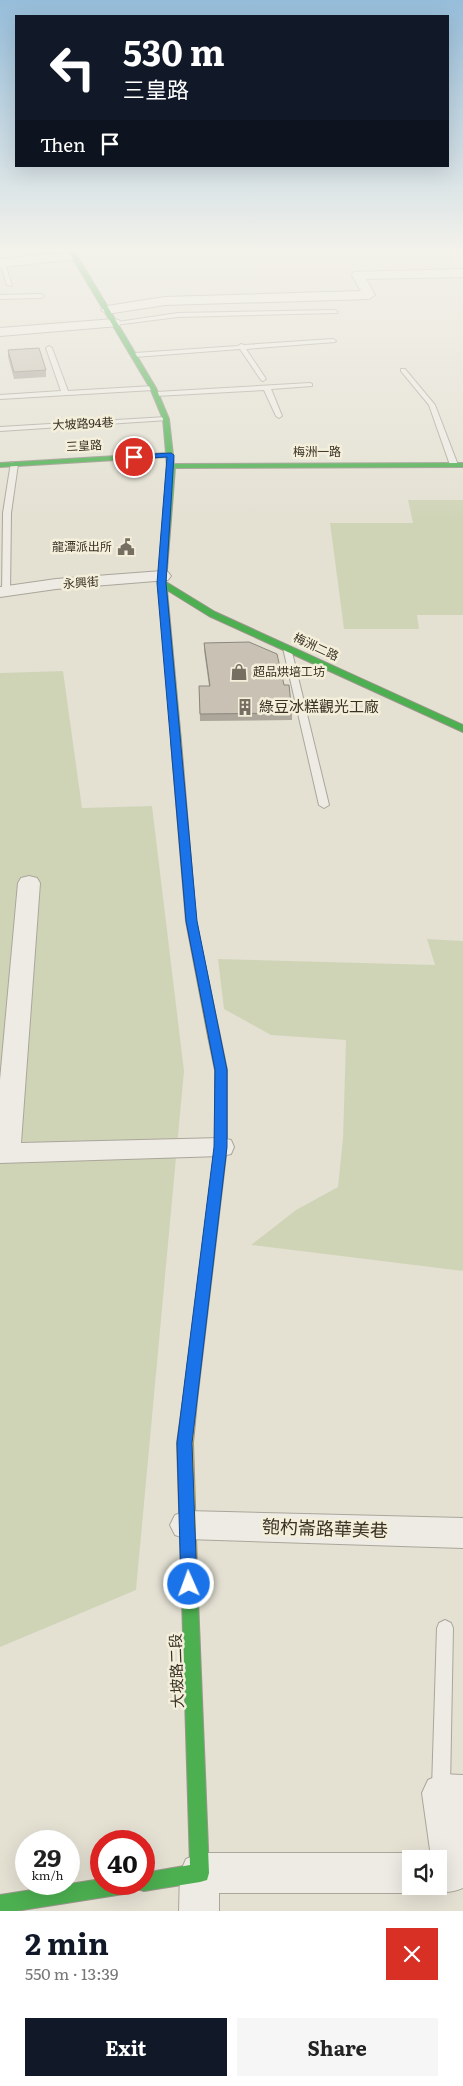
<!DOCTYPE html>
<meta charset="utf-8">
<style>
:root{--surface:#fff;--page:#f6f6f6;--text:#222;--muted:#767676;--accent:#111827}
body{margin:0;font-family:Literata,"Noto Sans TC",serif;background:var(--page);color:var(--text);height:100vh;display:flex;flex-direction:column;font-size:19px;white-space:nowrap}
*{box-sizing:border-box;margin:0}
p{font-size:16px;color:var(--muted)}
.icon{flex:none;width:28px;height:28px;fill:none;stroke:currentColor;stroke-width:2;stroke-linecap:round;stroke-linejoin:round}
.map{position:relative;height:1911px;overflow:hidden}
.drawer{display:flex;flex-direction:column;background:var(--surface);flex:1}
.drawer>*{flex:none}
.hud{position:absolute;left:15px;top:15px;width:434px;height:152px;border-radius:0px;box-shadow:0 5px 20px #0002;background:#111827;color:#fff;overflow:hidden}
.controls{position:absolute;left:402px;top:1850px;display:grid;gap:10px}
.controls a{display:grid;place-items:center;width:45px;height:45px;border-radius:0px;background:var(--surface);box-shadow:0 5px 20px #0002;font-size:25px}
.speed{position:absolute;left:15px;top:1830px;display:flex;gap:10px;font-size:25px;font-weight:700;text-align:center}
.speed>*{display:grid;place-content:center;width:65px;height:65px;border-radius:50%;background:var(--surface);box-shadow:0 5px 20px #0002;line-height:1}
.speed small{font-size:12px;font-weight:400}
.speed .limit{border:8px solid #d22;background:#fff;color:#111}
.pin{position:absolute;display:grid;place-items:center;width:42px;height:42px;color:#fff;margin:-21px;border:2px solid #fff;border-radius:50%;box-shadow:0 1px 5px #0007}
.me{position:absolute;width:55px;margin:-28px;rotate:358deg;stroke-linejoin:round;filter:drop-shadow(0 0 4px #0008)}
.turn{display:flex;align-items:center;gap:18px;height:105px;padding:0 25px;font-size:22px}
.turn .icon{width:65px;height:65px;stroke-width:2.5}
.turn b{display:block;font-size:35px;line-height:42px}
.then{display:flex;align-items:center;height:48px;padding:0 25px;background:#0003;gap:10px;font-size:19px}
.round{display:grid;place-items:center;flex:none;width:52px;height:52px;border-radius:0px;background:var(--page)}
.overview{display:flex;align-items:center;justify-content:space-between;height:85px;padding:0 25px}
h1{font-size:30px;font-weight:700;line-height:38px;color:var(--accent)}
.action{display:flex;gap:10px;margin-top:auto;padding:10px 25px}
.action a{flex:1;height:58px;border-radius:0px;background:var(--accent);color:#fff;font-size:20px;font-weight:700;line-height:58px;text-align:center}
.action a+a{background:var(--page);color:var(--text)}
.map>svg:first-child{display:block}
</style>
<div class="map">
<svg width="463" height="1911" viewBox="0 0 463 1911">
<rect width="100%" height="100%" fill="#e4e1d3"/>
<!-- green -->
<path fill="#d0d4b7" d="M408,500h55v115h-46l2,14h-75l-14,-106h83z
M63,671l19,137 70,-2 32,265 -48,519 -136,57v-974z
M427,939l36,2v330l-212,-26 45,-35 42,-23 5,-49 3,-98 -75,-5 -47,-26 -6,-50 217,6z"/>
<g fill="none" stroke-linecap="round" stroke-linejoin="round">
<!-- lane casing -->
<g stroke="#aaa69b" stroke-width="2">
<path id="lane" d="M0,262l5,1 7,23 -5,-1z
M0,295l41,-1 3,2 -3,2 -41,1z
M335,310l3,2 -1,1 -159,4 -64,8 -3,-2 67,-10z
M333,339l3,2 -1,1 -89,7 20,30 -3,2 -2,-1 -21,-31 -105,8 -3,-2 3,-2 103,-7 3,-2 3,1z
M49,346l3,2 16,43 85,-5 3,2 -3,2 -153,9v-4l61,-4 -15,-43z
M401,369h4l30,36 23,60 -1,2 -7,-2 -21,-60 -28,-34z
M310,383l2,1v2l-41,3 11,27 -3,2 -3,-2 -12,-26 -108,6 -3,-2 3,-2z
M166,417l2,1v2l-168,11v-4z
M11,462l7,2 -7,49 -1,79 -4,3 -4,-3 1,-79z
M287,645l4,3 38,157 -5,3 -5,-3 -36,-157z
M445,1620l6,3 2,5 -3,160 -3,6 -6,3 -6,-3 -3,-6 5,-160 2,-5z"/>
</g>
<!-- street casing -->
<g stroke="#aaa69b" stroke-width="2">
<path id="street" d="M74,252l6,4 -2,3 -78,8v-8z
M463,269v8l-97,2 9,16 -6,4 -204,6 -58,9 -6,-4 6,-4 58,-9 196,-6 -9,-16 2,-3z
M114,319l5,1 2,3 -2,3 -119,10v-8z
M162,571l6,1 3,4 -3,4 -112,9 -56,8v-10l56,-8z
M29,876l8,2 3,5 -19,260 200,-5 10,2 3,7 -3,7 -10,2 -221,7v-83l18,-197 3,-5z
M187,1511l276,7v30l-276,-9 -12,-4 -5,-10 5,-10z
M441,1774l22,1v113c-14,6 -24,5 -38,-1l-14,6h-192v18h-40l1,-38 6,-14 14,-6h211l13,6h-13v27h28v-27h-13l5,-2 -9,-64 6,-13z"/>
</g>
<!-- fast casing -->
<g stroke="#9a968b" stroke-width="2">
<path id="fast" d="M69,252h6l81,136 13,31 5,45 289,-1v4l-288,1 -9,114 49,30 248,113v7l-254,-116 -42,-26 14,151 -2,2h-6l-15,-160 9,-117 -1,-9 -166,10v-4l166,-10 -3,-34 -13,-31z
M214,1032l6,4 7,34v77l-30,254 -2,4 -5,2 -5,-2 -2,-4 32,-254v-77l-7,-34z
M190,1592l6,2 2,5 11,274 -2,7 -7,2 -56,9 -7,-2 -7,4 -114,18h-16v-16l101,-16v5h43v-11l46,-8 -8,-266 2,-5z"/>
</g>
<!-- slow casing -->
<g stroke="#9a968b" stroke-width="2">
<path id="slow" d="M176,738l5,3 15,180 24,115 -6,4 -6,-4 -22,-115 -15,-180z
M190,1395l5,2 2,4 -4,42 5,156 -2,5 -6,2 -6,-2 -2,-5 -5,-156 6,-42 2,-4z"/>
</g>
<!-- lane -->
<use href="#lane" fill="#edebe3" fill-rule="evenodd"/>
<!-- street -->
<use href="#street" fill="#edebe3" fill-rule="evenodd"/>
<!-- fast -->
<use href="#fast" fill="#4caf50" fill-rule="evenodd"/>
<!-- slow -->
<use href="#slow" fill="#ffc107" fill-rule="evenodd"/>
</g>
<!-- wall -->
<path fill="#aca69b" d="M8,350l38,20v7l-32,2 -6,-22z
M204,643l80,42 8,28v7l-92,1 -1,-35h10l-5,-36z"/>
<!-- building -->
<path fill="#c8c1b4" stroke="#8c877e" d="M39,348l7,22 -32,2 -6,-22z
M249,642l28,12 7,31h5l3,28 -92,1 -1,-28h11l-6,-43z"/>
<!-- sky -->
<linearGradient id="sky" x2="0" y2="1"><stop stop-color="#96bdda"/><stop offset="0.48" stop-color="#f3f2eb"/><stop offset="1" stop-color="#f3f2eb" stop-opacity="0"/></linearGradient>
<rect width="463" height="520" fill="url(#sky)"/>
<!-- route -->
<path fill="#1a73e8" stroke="#114b97" d="M171,453l3,2 -8,128 31,338 30,149v77l-35,296 5,141 -2,5 -6,2 -6,-2 -2,-5 -4,-141 37,-296 1,-77 -29,-149 -29,-338 10,-126 -33,2 -4,-2 4,-2z"/>
<!-- icons -->
<defs>
<g id="civic-bare" transform="scale(1.35)"><path d="M-.6-6.5H3V-4.5H.6V-3L4-1V1h2V6H-6V1h2V-1L-.6-3ZM-1.2 2.5V6h2.4V2.5Z" fill="#756e61" stroke="#f3efdb" stroke-width="2.5" paint-order="stroke"/></g>
<g id="shop-bare" transform="scale(1.35)"><path d="M-5-2.5h2.3a2.7 3.5 0 0 1 5.4 0H5L5.5 6h-11ZM-1.5-2.5h3a1.5 2.3 0 0 0-3 0Z" fill="#756e61" stroke="#f3efdb" stroke-width="2.5" paint-order="stroke"/></g>
<g id="building-bare" transform="scale(1.35)"><path d="M-4-6H4V6H1V3H-1V6H-4ZM-2.5-4.3h1.7v1.8h-1.7ZM.8-4.3h1.7v1.8H.8ZM-2.5-1h1.7V.8h-1.7ZM.8-1h1.7V.8H.8Z" fill="#756e61" stroke="#f3efdb" stroke-width="2.5" paint-order="stroke"/></g>
</defs>
<g fill-rule="evenodd">
<use href="#civic-bare" x="126" y="547"/>
<use href="#shop-bare" x="239" y="672"/>
<use href="#building-bare" x="245" y="707"/>
</g>
<g text-anchor="middle" stroke-width="5" stroke-linejoin="round" paint-order="stroke">
<!-- far-street labels -->
<g font-size="12" fill="#393023" stroke="#f3efdb">
<text transform="translate(83 424) rotate(-3)" y="4">大坡路94巷</text>
<text transform="translate(84 446) rotate(-3)" y="4">三皇路</text>
<text x="317" y="456">梅洲一路</text>
<text transform="translate(81 583) rotate(-4)" y="4">永興街</text>
<text transform="translate(316 647) rotate(25)" y="4">梅洲二路</text>
</g>
<!-- far-poi labels -->
<g font-size="12" fill="#393023" stroke="#f3efdb" text-anchor="end">
<text x="112" y="551">龍潭派出所</text>
<text x="253" y="676" text-anchor="start">超品烘培工坊</text>
</g>
<!-- poi labels -->
<g font-size="15" fill="#393023" stroke="#f3efdb" text-anchor="start">
<text x="259" y="712">綠豆冰糕觀光工廠</text>
</g>
<!-- street labels -->
<g font-size="15" fill="#393023" stroke="#f3efdb">
<text transform="translate(177 1671) rotate(-92)" y="5">大坡路二段</text>
</g>
<!-- near-street labels -->
<g font-size="18" fill="#393023" stroke="#f3efdb">
<text transform="translate(325 1529) rotate(2)" y="6">匏杓崙路華美巷</text>
</g>
</g>
</svg>
<div class="controls">
<a><svg class="icon" aria-label="sound" viewBox="0 0 24 24"><path d="M4 9h4l5-4v14l-5-4H4zM17 9q2 3 0 6"/></svg></a>
</div>
<div class="speed"><div>29<small>km/h</small></div><div class="limit">40</div></div>
<div class="pin" style="left:134px;top:457px;background:#d93025"><svg class="icon" aria-label="arrive" viewBox="0 0 24 24"><path d="M6 21V4h12l-3 4 3 4H6"/></svg></div>
<svg class="me" style="left:189px;top:1584px" viewBox="-20 -20 40 40"><circle r="17" fill="#1a73e8" stroke="#fff" stroke-width="3"/><path d="M0-11L8 9 0 5-8 9z" fill="#fff"/></svg>
<div class="hud">
<div class="turn"><svg class="icon" aria-label="left" viewBox="0 0 24 24"><path d="M17 20v-9H6M10 6l-5 5 5 5"/></svg><div><b>530 m</b>三皇路</div></div>
<div class="then">Then<svg class="icon" aria-label="arrive" viewBox="0 0 24 24"><path d="M6 21V4h12l-3 4 3 4H6"/></svg></div>
</div>
</div>
<section class="drawer">
<div class="overview"><div><h1>2 min</h1><p>550 m · 13:39</p></div><a class="round" style="background:#d93025;color:#fff"><svg class="icon" aria-label="close" viewBox="0 0 24 24"><path d="M6 6l12 12M18 6L6 18"/></svg></a></div>
<div class="action"><a>Exit</a><a>Share</a></div>
</section>
